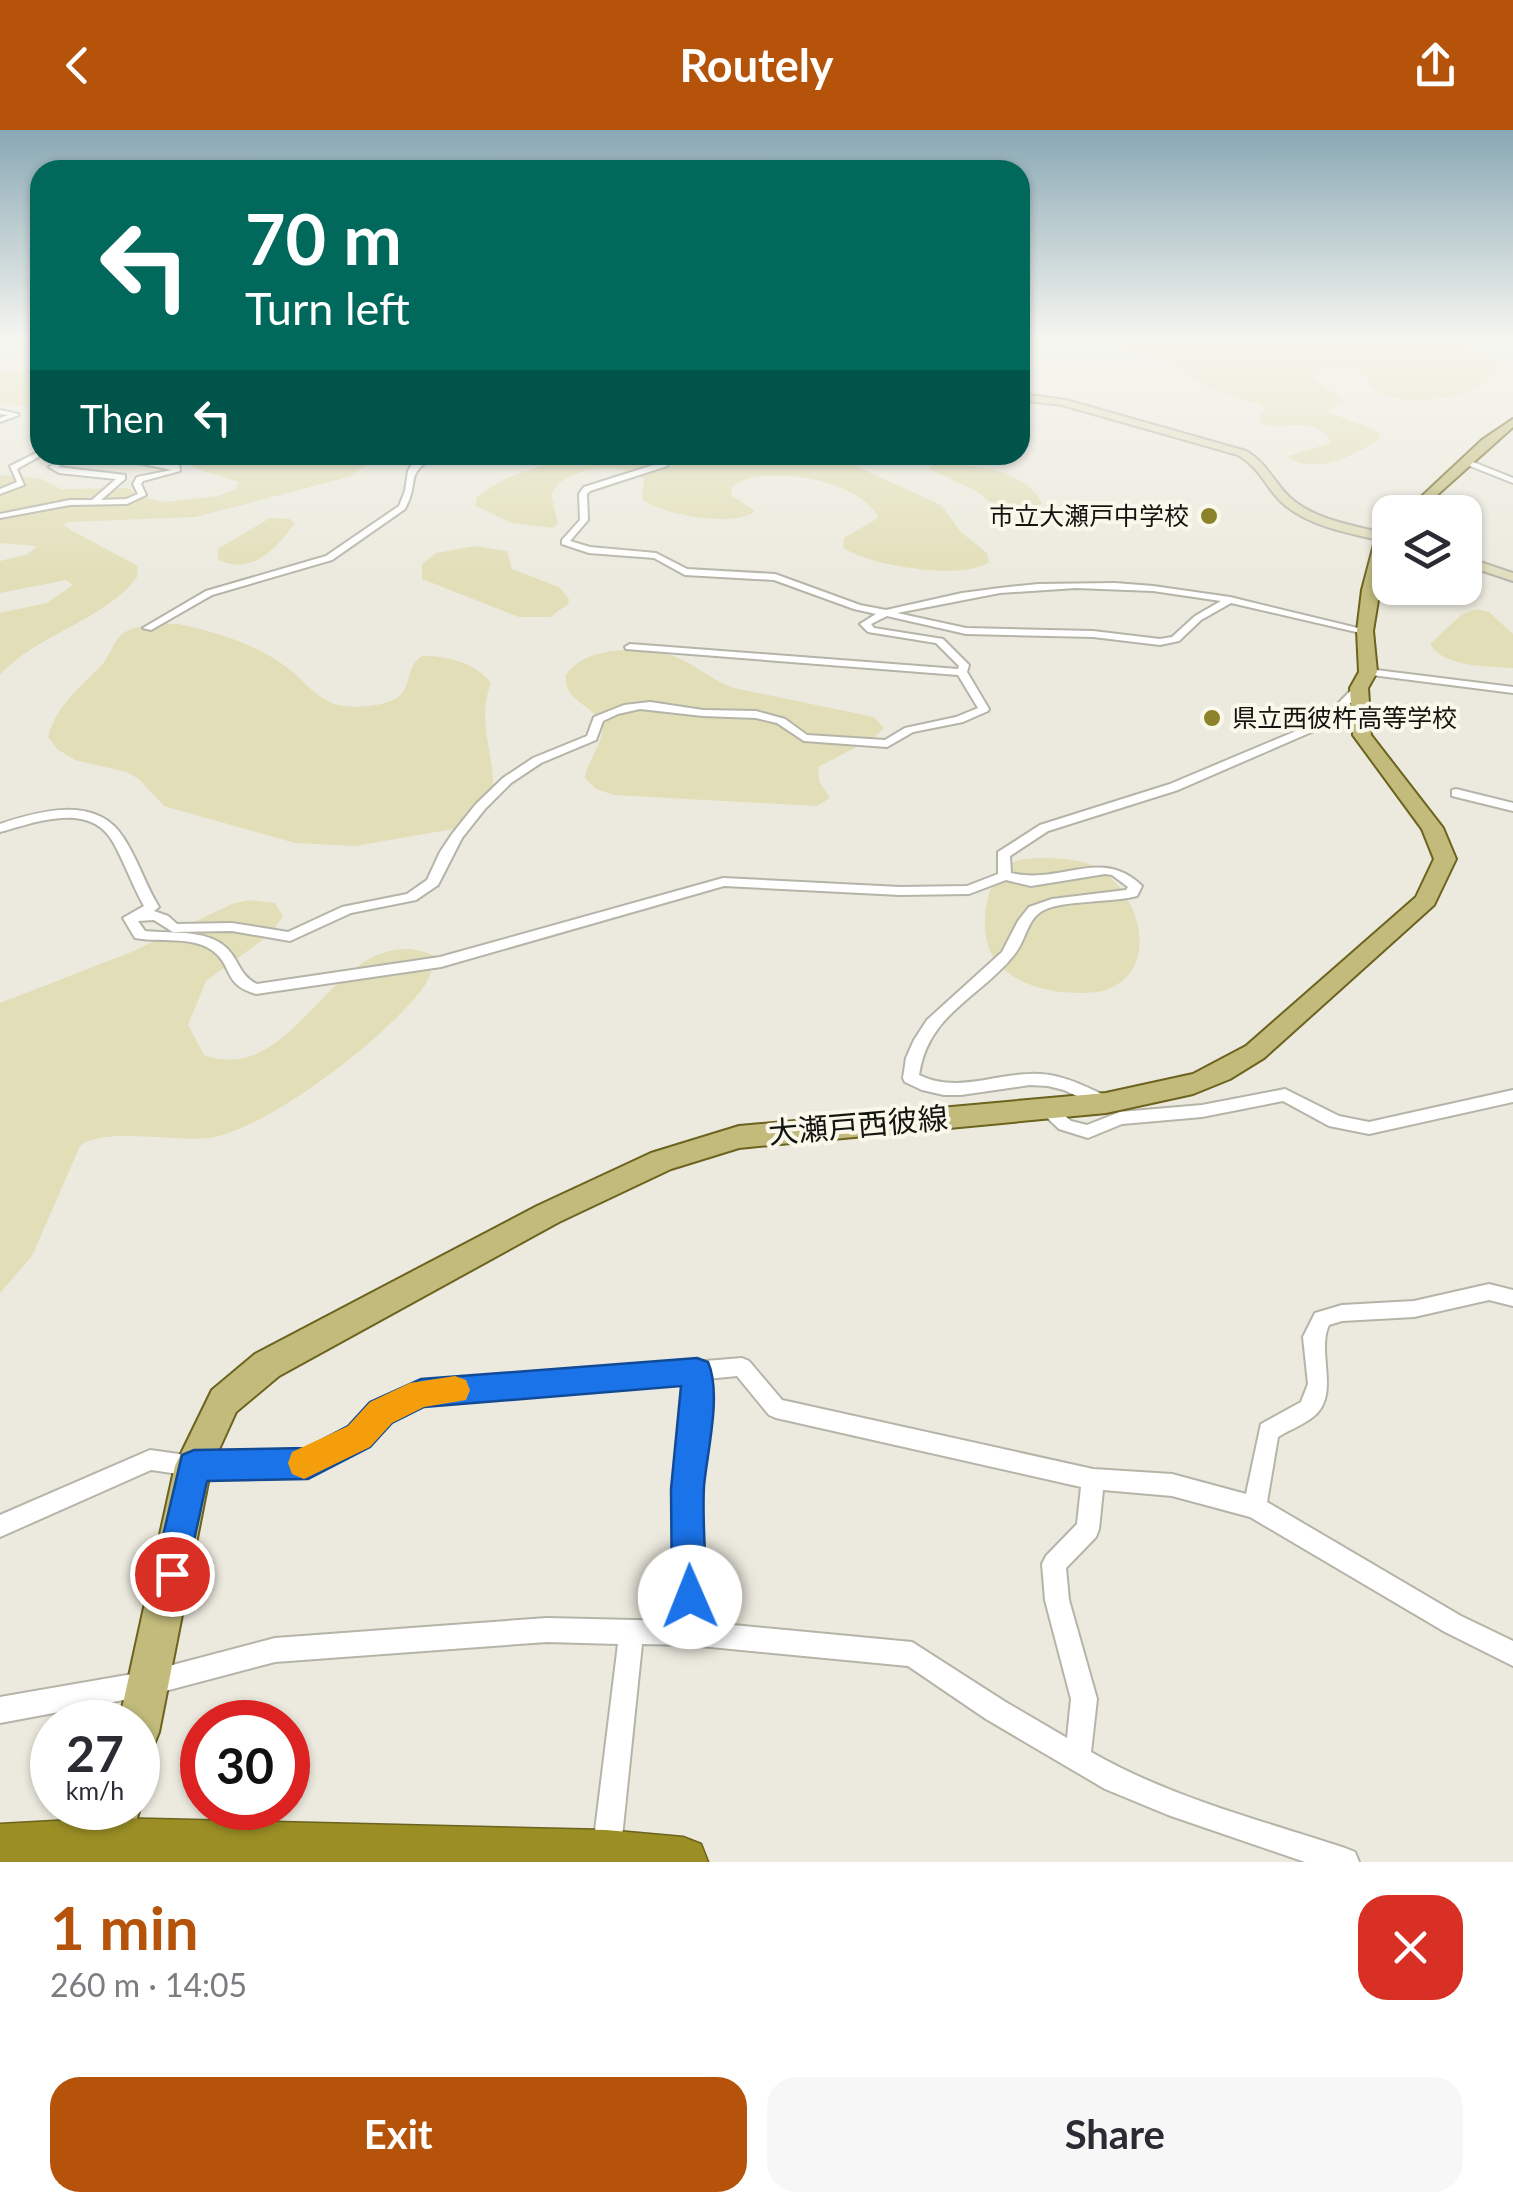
<!DOCTYPE html>
<meta charset="utf-8">
<style>
:root{--surface:#fff;--page:#f7f7f7;--text:#2b2b33;--muted:#7c7c81;--accent:#b45309}
body{margin:0;font-family:Lato,"Noto Sans JP",sans-serif;background:var(--page);color:var(--text);height:100vh;display:flex;flex-direction:column;font-size:38px;white-space:nowrap}
*{box-sizing:border-box;margin:0}
p{font-size:32px;color:var(--muted)}
.icon{flex:none;width:55px;height:55px;fill:none;stroke:currentColor;stroke-width:2;stroke-linecap:round;stroke-linejoin:round}
.map{position:relative;height:1732px;overflow:hidden}
.drawer{display:flex;flex-direction:column;background:var(--surface);flex:1}
.drawer>*{flex:none}
.guide{position:absolute;left:30px;top:30px;width:1000px;height:305px;border-radius:30px;box-shadow:0 2px 8px #0004;background:#00695c;color:#fff;overflow:hidden}
.fabs{position:absolute;left:1372px;top:365px;display:grid;gap:20px}
.fabs a{display:grid;place-items:center;width:110px;height:110px;border-radius:20px;background:var(--surface);box-shadow:0 2px 8px #0004;font-size:50px}
.speed{position:absolute;left:30px;top:1570px;display:flex;gap:20px;font-size:50px;font-weight:700;text-align:center}
.speed>*{display:grid;place-content:center;width:130px;height:130px;border-radius:50%;background:var(--surface);box-shadow:0 2px 8px #0004;line-height:1}
.speed small{font-size:25px;font-weight:400}
.speed .limit{border:15px solid #d22;background:#fff;color:#111}
.pin{position:absolute;display:grid;place-items:center;width:85px;height:85px;color:#fff;margin:-42px;border:5px solid #fff;border-radius:50%;box-shadow:0 2px 10px #0007}
.me{position:absolute;width:110px;margin:-55px;rotate:359deg;stroke-linejoin:round;filter:drop-shadow(0 0 8px #0008)}
.turn{display:flex;align-items:center;gap:35px;height:210px;padding:0 50px;font-size:45px}
.turn .icon{width:130px;height:130px;stroke-width:2.5}
.turn b{display:block;font-size:70px;line-height:85px}
.then{display:flex;align-items:center;height:95px;padding:0 50px;background:#0003;gap:20px;font-size:38px}
.round{display:grid;place-items:center;flex:none;width:105px;height:105px;border-radius:30px;background:var(--page)}
.head{display:flex;align-items:center;justify-content:space-between;height:170px;padding:0 50px}
h1{font-size:60px;font-weight:700;line-height:75px;color:var(--accent)}
.primary-button{display:flex;gap:20px;margin-top:auto;padding:20px 50px}
.primary-button a{flex:1;height:115px;border-radius:30px;background:var(--accent);color:#fff;font-size:40px;font-weight:700;line-height:115px;text-align:center}
.primary-button a+a{background:var(--page);color:var(--text)}
header{display:flex;justify-content:space-between;align-items:center;height:130px;padding:0 50px;background:var(--accent);color:#fff;font-size:45px;font-weight:700}
.map>svg:first-child{display:block}
</style>
<header><svg class="icon" aria-label="back" viewBox="0 0 24 24"><path d="M15 5l-7 7 7 7"/></svg>Routely<svg class="icon" aria-label="share" viewBox="0 0 24 24"><path d="M12 15V3M7 8l5-5 5 5M5 13v7h14v-7"/></svg></header>
<div class="map">
<svg width="1513" height="1732" viewBox="0 0 1513 1732">
<rect width="100%" height="100%" fill="#eceade"/>
<!-- green -->
<path fill="#e2deb7" d="M1020,211h425l39,11 15,13c-14,35 -86,41 -117,29 -13,-6 -16,-21 -29,-27l-30,1 -11,10 34,24 -21,9 53,20 2,7c-22,17 -68,39 -92,18l40,-12 3,-3c-18,-26 -43,-11 -69,-17l-3,-5 6,-9 -4,-5 -53,-17 -38,-25 -54,-17 -96,-1z
M40,239v39l-40,-5v-31z
M227,325h83c14,12 40,-2 56,10l-14,11 -156,41 -129,5 -3,3 7,5 67,36 -1,11c-30,42 -100,57 -137,98v-62l47,-10 26,-18 -7,-5 -66,13v-32l28,-7 9,-8 -37,-3v-68l41,4 20,10 67,-1 13,9 25,5 52,-6 18,-7 3,-7 -46,-14 -1,-7z
M573,325h110l10,3 162,-3 -2,10 88,40 20,27 26,21 2,9c-25,19 -122,4 -146,-15l1,-9 34,-20c-15,-38 -116,-56 -146,-31l-1,8 24,16c-17,17 -95,4 -113,-12l2,-20c-24,-19 -80,-12 -93,16l7,28 -5,5 -42,-5 -35,-17 1,-9 27,-18z
M934,334c36,-1 90,5 108,39l-10,7 -35,-2 -21,-17 -47,-22z
M270,388l20,1 5,4c-20,27 -42,52 -77,37v-11z
M474,416l33,5 5,18 47,18 10,12 -1,5 -18,13h-31l-97,-38v-15l14,-11z
M1477,479l12,3 24,22v34c-25,-2 -69,0 -83,-24l31,-29z
M178,494c38,8 75,19 107,42 16,11 30,31 49,38 16,5 46,3 61,-5 18,-10 10,-33 27,-43 23,-1 55,7 69,27 -22,55 29,108 -20,143l-116,20 -60,-3 -131,-37 -25,-27 -13,-7 -51,-12 -18,-11 -9,-12c9,-32 29,-47 52,-70 12,-12 12,-29 29,-37 14,-6 34,-7 49,-6z
M642,519c49,6 52,23 92,39l140,29 10,11 -12,11 -54,28 1,14 11,17 -13,8 -203,-11 -18,-6 -11,-11c1,-16 21,-37 16,-53 -6,-21 -38,-22 -35,-50 16,-24 50,-25 76,-26z
M1036,728c20,0 42,0 60,9 42,22 68,102 10,123 -13,4 -33,3 -46,2 -25,-4 -51,-12 -66,-34 -17,-25 -10,-83 20,-96 6,-3 15,-3 22,-4z
M249,770l26,3 8,13 -12,18 -65,47 -18,44 16,30c96,36 133,-143 231,-99 -3,10 -4,20 -10,29 -33,48 -158,146 -217,153 -36,4 -105,-11 -128,8l-48,110 -32,37v-290l134,-52 98,-47z"/>
<g fill="none" stroke-linecap="round" stroke-linejoin="round">
<!-- street casing -->
<g stroke="#b5b4a8" stroke-width="4">
<path id="street" d="M40,215v8l-14,-2 1,-1z
M0,280l18,4 1,1 -19,7v-4l8,-3 -8,-1z
M40,321l2,4 -25,14 7,16 -24,9v-5l17,-7 -7,-16z
M69,325h9l-20,12 67,8v4l-24,21 25,-1 12,-5 -5,-10 4,-7 35,-7 -44,-9v-4l15,-2 -5,3 41,7 1,6 -37,10 -2,3 5,11 -19,9 -57,1 -70,13v-4l70,-14h22l24,-21 -57,-6 -10,-6z
M427,325h10c-35,21 -16,25 -32,54l-73,51 -120,35 -61,35 -8,-2 63,-37 120,-35 73,-50 6,-15 3,-20 4,-7z
M660,325h8l-1,11 -77,25 -3,3 1,26 -18,21 20,6 66,6 31,16 88,5 85,31 26,5 76,-17 38,-5 38,-4 77,-1 38,3 77,11 140,34 -5,3 -134,-31 -30,17 -22,21 -19,4 -67,-8 -127,-3 -79,-18 -16,8 3,4 69,11 26,26 -2,7 22,37 -1,2 -25,11 -50,10 -26,15 -83,-6 -27,-18 -21,-5 -53,-2 -63,-7 -22,5 -15,7 -7,19 -55,23 -30,20 -26,26 -23,29 -24,47 -22,15 -65,13 -61,28 -58,-10 -59,1 -19,-12 -16,1 7,10c27,3 68,-3 86,22 9,12 11,24 26,31l183,-27 283,-79 177,9 67,-1 31,-12v-22l42,-27 130,-41 152,-64 33,-34h8v4l-33,34 -152,66 -130,41 -38,25 1,17c51,12 90,-27 131,13l-5,10c-27,7 -72,4 -93,14 -17,8 -18,31 -30,45 -34,43 -86,58 -95,120 37,18 72,0 110,-1 30,-2 56,12 83,25l2,4 -2,4h-12l-36,-17 -16,-4 -18,-1 -69,10h-17l-22,-5 -17,-8 -2,-4 3,-20 8,-18 13,-20 75,-68 16,-31 11,-14 23,-8 74,-9 2,-3 -16,-12 -7,-1 -74,12 -25,-6 -37,14 -69,1 -176,-9 -283,81 -185,27c-34,-10 -22,-27 -43,-43 -21,-16 -54,-8 -78,-13l-12,-20 21,-12c-12,-21 -19,-43 -31,-64 -23,-41 -77,-20 -113,-10v-8c39,-13 96,-29 123,13 15,22 22,48 36,70l-5,4 14,5 9,8 55,-1 56,9 54,-25 65,-13 20,-14 13,-28 12,-18 24,-30 27,-26 30,-20 54,-22 7,-19 30,-12 26,-3 53,8 53,1 29,8 22,16 78,5 20,-12 51,-11 22,-9 -20,-33 -332,-26 -1,-2 5,-3 328,25 1,-3 -23,-23 -68,-11 -8,-8 16,-10 -22,-5 -80,-29 -89,-5 -31,-17 -65,-5 -27,-9v-4l18,-20 -1,-26 5,-7 76,-24zM1076,458l77,3 68,10 -26,15 -23,21 -12,2 -67,-8 -127,-3 -69,-15 103,-20z
M1468,330l45,18v5l-48,-19z
M1368,539l145,18v6l-149,-19v-4z
M1456,659l57,14v8l-61,-15v-6z
M1285,959l54,27 30,6 144,-32v12l-144,32 -40,-8 -46,-25 -81,16 -80,7 -34,14 -29,-9 -21,-20 2,-4h12l19,16 16,4 33,-13 82,-7z
M1489,1154l24,6v16l-24,-6 -75,17 -72,4 -13,4c-13,27 12,70 -16,92 -10,8 -24,13 -35,20l-11,65 194,114 52,25v25l-68,-34 -195,-115 -78,-21 -69,-6 -4,39 -3,8 -30,31 3,32 28,99 -6,53c78,45 169,68 254,96l10,4 4,10h-54l-137,-47 -63,-26 -119,-70 -78,-53 -218,-21 -48,-1 -21,203 -4,10 -10,4 -10,-4 -4,-10 25,-203 -71,-2 -272,20 -125,33 -150,28v-26l150,-26 125,-33 272,-20 131,3 -2,-132 8,-61 2,-47 -263,21 -35,18 -21,23 -58,30 -116,3 -42,-6 -151,67v-22l150,-65 43,6 114,-3 44,-24 23,-23 47,-22 321,-26 7,3 33,39 311,69 79,5 74,20 15,-70 40,-22 7,-18 -5,-47 12,-24 27,-8 72,-4zM737,1246l32,39 7,3 305,69 -4,37 -31,32 -4,8 3,36 26,99 -4,39 -63,-37 -92,-59 -210,-20 -4,-133 8,-61 1,-49z"/>
</g>
<!-- secondary casing -->
<g stroke="#b5b4a8" stroke-width="4">
<path id="secondary" d="M1020,264l46,6 180,51c22,12 29,35 48,50 27,21 64,25 96,34v8c-34,-9 -75,-14 -104,-37 -19,-15 -25,-38 -48,-51l-176,-50 -42,-5z
M1465,427l48,16v8l-48,-16z"/>
</g>
<!-- primary casing -->
<g stroke="#6b631e" stroke-width="4">
<path id="primary" d="M1513,289v8l-95,85h-13l77,-72z
M1390,397l-17,104 4,41 -9,16 3,47 72,93 13,31 -22,46 -170,153 -34,21 -37,15 -87,19 -367,35 -68,21 -112,53 -280,154 -43,36 -25,55 -52,265 -6,15 -15,6v-31h-19l56,-256 37,-76 43,-36 282,-148 114,-53 88,-27 367,-33 87,-19 53,-28 170,-149 18,-38 -12,-30 -69,-94 -3,-47 9,-16 -2,-41 5,-41 14,-53z
M138,1672l2,6 -15,51 -7,3 -25,-3 -7,-16 10,-35h42z"/>
</g>
<!-- highway casing -->
<g stroke="#6b631e" stroke-width="3">
<path id="highway" d="M109,1688l497,12 77,7 18,7 7,18h-708v-38z"/>
</g>
<!-- street -->
<use href="#street" fill="#fff" fill-rule="evenodd"/>
<!-- secondary -->
<use href="#secondary" fill="#e1ddbe" fill-rule="evenodd"/>
<!-- primary -->
<use href="#primary" fill="#c2bb7c" fill-rule="evenodd"/>
<!-- highway -->
<use href="#highway" fill="#9a8e25" fill-rule="evenodd"/>
</g>
<!-- sky -->
<linearGradient id="sky" x2="0" y2="1"><stop stop-color="#89a8b4"/><stop offset="0.46" stop-color="#f6f6f0"/><stop offset="1" stop-color="#f6f6f0" stop-opacity="0"/></linearGradient>
<rect width="1513" height="454" fill="url(#sky)"/>
<!-- route -->
<path fill="#1a73e8" stroke="#114b97" stroke-width="2.5" d="M697,1228l11,4c14,32 -1,90 -4,124 -2,37 2,75 3,111l-5,12 -12,6 -13,-6 -5,-12 -1,-108 10,-103 -257,21 -32,16 -22,24 -62,32 -101,2 -23,105 -12,6 -13,-6 -5,-12 28,-119 12,-5 112,-2 42,-22 22,-24 51,-23z"/>
<!-- slow -->
<path fill="#f59e0b" d="M455,1246l11,4 4,10 -4,10 -42,7 -32,16 -22,24 -66,32 -12,-5 -4,-11 4,-11 56,-26 22,-24 40,-19z"/>
<!-- markers -->
<g fill="#8c8229" stroke="#f9f8eb" stroke-width="4">
<circle cx="1209" cy="386" r="10"/>
<circle cx="1212" cy="588" r="10"/>
</g>
<g text-anchor="middle" stroke-width="8" stroke-linejoin="round" paint-order="stroke">
<!-- far-poi labels -->
<g font-size="25" fill="#141410" stroke="#f9f8eb" text-anchor="end">
<text x="1189" y="395">市立大瀬戸中学校</text>
<text x="1232" y="597" text-anchor="start">県立西彼杵高等学校</text>
</g>
<!-- street labels -->
<g font-size="30" fill="#141410" stroke="#f9f8eb">
<text transform="translate(858 996) rotate(-5)" y="10">大瀬戸西彼線</text>
</g>
</g>
</svg>
<div class="fabs">
<a><svg class="icon" aria-label="layers" viewBox="0 0 24 24"><path d="M12 4l9 5-9 5-9-5zM3 14l9 5 9-5"/></svg></a>
</div>
<div class="speed"><div>27<small>km/h</small></div><div class="limit">30</div></div>
<div class="pin" style="left:172px;top:1444px;background:#d93025"><svg class="icon" aria-label="arrive" viewBox="0 0 24 24"><path d="M6 21V4h12l-3 4 3 4H6"/></svg></div>
<svg class="me" style="left:690px;top:1467px" viewBox="-20 -20 40 40"><circle r="19" fill="#fff"/><path d="M0-13L10 11 0 6-10 11z" fill="#1a73e8"/></svg>
<div class="guide">
<div class="turn"><svg class="icon" aria-label="left" viewBox="0 0 24 24"><path d="M17 20v-9H6M10 6l-5 5 5 5"/></svg><div><b>70 m</b>Turn left</div></div>
<div class="then">Then<svg class="icon" aria-label="left" viewBox="0 0 24 24"><path d="M17 20v-9H6M10 6l-5 5 5 5"/></svg></div>
</div>
</div>
<section class="drawer">
<div class="head"><div><h1>1 min</h1><p>260 m · 14:05</p></div><a class="round" style="background:#d93025;color:#fff"><svg class="icon" aria-label="close" viewBox="0 0 24 24"><path d="M6 6l12 12M18 6L6 18"/></svg></a></div>
<div class="primary-button"><a>Exit</a><a>Share</a></div>
</section>
